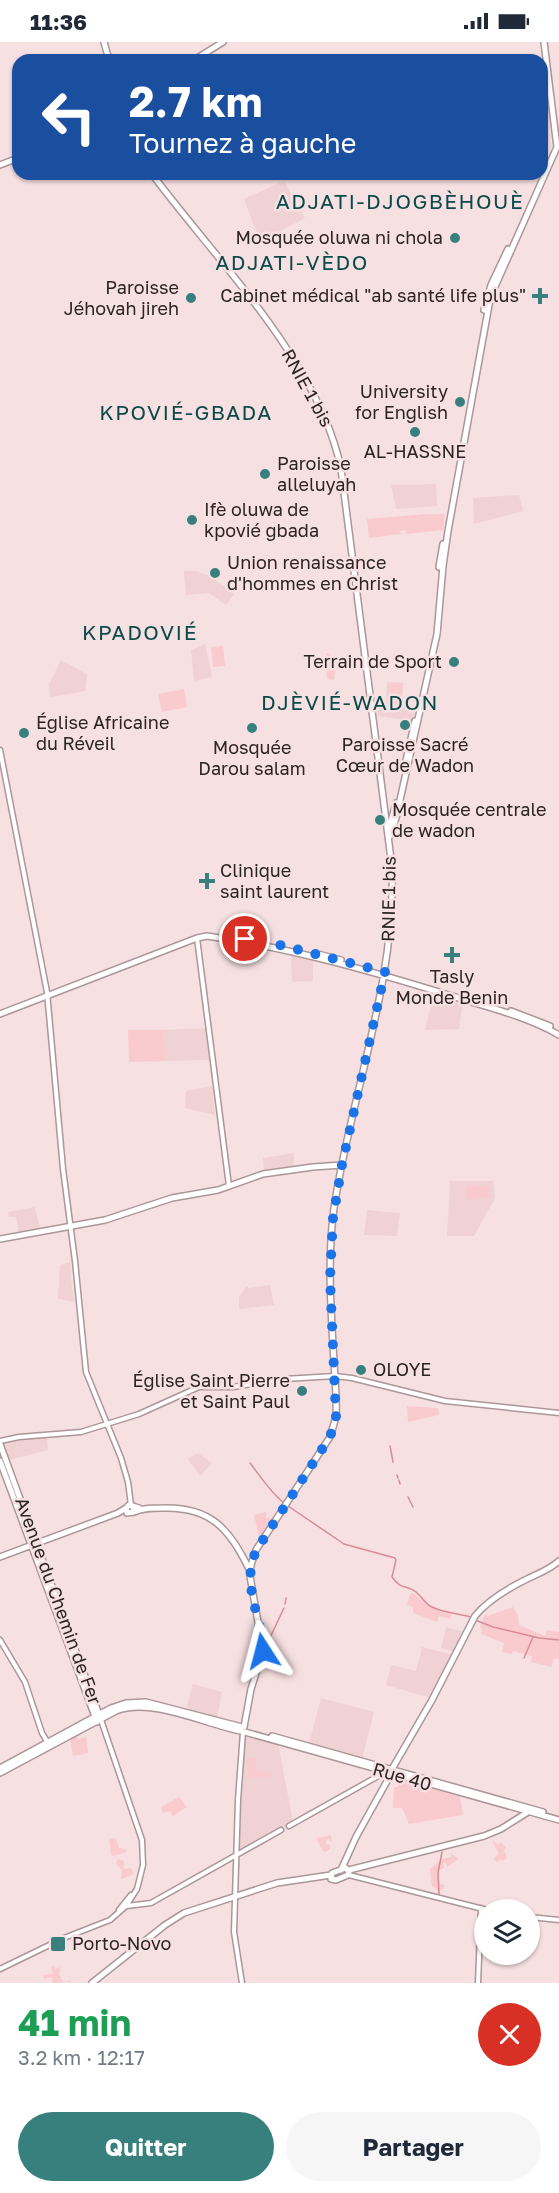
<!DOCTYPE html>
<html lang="fr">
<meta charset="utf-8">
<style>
:root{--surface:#fff;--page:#f6f6f7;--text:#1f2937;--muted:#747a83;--accent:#38807e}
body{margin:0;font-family:"Golos Text",sans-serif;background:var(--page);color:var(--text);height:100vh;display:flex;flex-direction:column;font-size:22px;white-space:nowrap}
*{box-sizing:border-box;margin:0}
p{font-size:20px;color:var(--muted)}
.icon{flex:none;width:33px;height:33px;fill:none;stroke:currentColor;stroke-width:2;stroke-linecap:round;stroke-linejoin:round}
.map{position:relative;height:1941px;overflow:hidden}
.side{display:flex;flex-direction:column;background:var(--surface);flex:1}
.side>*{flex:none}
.banner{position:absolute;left:12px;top:12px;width:536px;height:126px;border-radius:18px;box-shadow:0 2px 4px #0004;background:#1a4fa0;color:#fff;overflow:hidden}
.tools{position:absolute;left:474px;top:1857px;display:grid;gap:12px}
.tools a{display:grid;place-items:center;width:66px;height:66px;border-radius:50%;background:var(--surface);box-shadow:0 2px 4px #0004;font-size:30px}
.pin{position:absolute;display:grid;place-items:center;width:51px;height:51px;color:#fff;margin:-26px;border:3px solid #fff;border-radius:50%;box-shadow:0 2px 6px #0007}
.me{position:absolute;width:66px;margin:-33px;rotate:351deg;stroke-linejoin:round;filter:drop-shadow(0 0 4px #0008)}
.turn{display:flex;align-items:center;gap:21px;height:126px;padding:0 18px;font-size:27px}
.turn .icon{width:78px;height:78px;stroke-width:2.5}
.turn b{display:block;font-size:42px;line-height:51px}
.round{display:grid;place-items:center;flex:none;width:63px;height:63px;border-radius:32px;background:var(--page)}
.overview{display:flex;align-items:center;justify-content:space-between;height:102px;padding:0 18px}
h1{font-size:36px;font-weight:700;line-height:45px;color:#1e9e55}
.cta{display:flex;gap:12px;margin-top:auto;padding:12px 18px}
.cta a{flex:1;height:69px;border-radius:36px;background:var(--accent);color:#fff;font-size:24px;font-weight:700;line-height:69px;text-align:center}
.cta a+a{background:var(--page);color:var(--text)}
.status{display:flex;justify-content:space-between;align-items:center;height:42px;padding:0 30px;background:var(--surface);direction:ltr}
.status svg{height:16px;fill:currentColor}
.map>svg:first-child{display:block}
</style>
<div class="status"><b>11:36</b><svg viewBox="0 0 49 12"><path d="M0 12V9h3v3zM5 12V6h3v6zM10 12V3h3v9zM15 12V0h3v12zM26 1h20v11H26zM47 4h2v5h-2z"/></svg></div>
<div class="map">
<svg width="559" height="1941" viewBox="0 0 559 1941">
<rect width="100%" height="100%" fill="#f7e0e2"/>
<!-- built -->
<path fill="#f0d1d4" d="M284,139l21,37 -45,24 -16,-43z
M436,442l1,22 -41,3 -5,-24z
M519,453l4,16 -49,13 -1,-26z
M184,529h12l14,5 24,18 -8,11 -17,-12 -23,2z
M205,602l7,33 -18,4 -3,-31z
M61,618l26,14 -2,17 -35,6 -1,-13z
M387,640l16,1 -1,21 14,1 -3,16 -35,-5 -1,-12h9z
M291,911l22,8v20l-21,1z
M434,952l29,8 -4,27 -34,1z
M205,986l4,32 -44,1 -2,-31z
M212,1044l3,29 -30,-7 1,-17z
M294,1111v13l-30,6 -1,-14z
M450,1139h43l2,17 -21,38h-27z
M35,1165l5,22 -21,3 -3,-15h-7l-1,-5z
M367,1168l33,3 -3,23 -33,-1z
M70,1220l2,27 3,13 -17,-3 2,-34z
M270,1243l4,20 -35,4v-12l8,-11 1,2z
M47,1396l1,12 -39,10 -7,-17 24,-4z
M198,1411l14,10 -12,13 -12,-17z
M446,1585l18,5 -9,20 -14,-4z
M422,1605l32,8 -23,43 -45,-13 5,-20 25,6z
M193,1642l29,8 -5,26 -27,-8 -3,-4z
M321,1656l53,14 -12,47 -53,-15z
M245,1693l33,8 15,79 -55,29 1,-50z"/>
<!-- green -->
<path fill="#f9cace" d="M426,472h19l-2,16 -37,4 -1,-4 -5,1 1,3 -32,4 -2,-19z
M223,604l2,20 -12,1 -2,-20z
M326,611l4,1 2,9 4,1 -2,16 -7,-1z
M389,641l13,1v19h-13z
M184,647l3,18 -25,5 -4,-18z
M128,988h35l2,31 -36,1z
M490,1143v13l-24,1v-13z
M407,1364l31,2 1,7 -31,7z
M266,1470v6h6l-2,3 2,1 -12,18 -6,-25z
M413,1551c13,11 21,19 38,21l-1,5 -11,-3 -2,6 -24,-9v-6l-6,-2 3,-11z
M513,1565l5,9 1,9 26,11 2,-6 12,2v27l-5,-1 -3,9 -20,-5 1,-6 -19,-5 -1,3 -10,-2 2,-9 -23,-9 1,-5 -2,-2 5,-13 3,2z
M76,1693l2,4 8,-2 2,16 -15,3 -3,-18z
M249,1716h7v10l3,4h12l1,5h-25z
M399,1737l61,18 3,18 -54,9 -7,-16h-9l1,-21h4z
M179,1755l8,10 -14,9 -3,-5 -7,2 -2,-6z
M331,1793l1,6 -2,1 -1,-3 -3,1v4l4,1v4l-5,3 -2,-1 -7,-13z
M113,1796l3,1 3,9 6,1 2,3 -14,4 -2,-2 -2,-15z
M494,1799l4,4 3,-3 5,6 -2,2 3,8 -4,3 -2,-2 -5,3 -2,-4 5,-5 -6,-10z
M451,1811l7,6 -11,8 -1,-4h-3l1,5 -6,2 2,14 5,1 -2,4 -5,2 -2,-3 -4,-1 -2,-18 12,-10 9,-2z
M118,1817l6,2v8l7,-1 3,6 -13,5 1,-9 -6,-6z
M54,1923l1,4 5,-2v5l-1,1 4,10 8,-3v2l-18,1 -1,-6 -8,2 -1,-4 10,-1 -2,-7z"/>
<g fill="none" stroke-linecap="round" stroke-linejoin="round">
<!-- stream -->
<path stroke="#d98b95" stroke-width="1.5" d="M390,1404l3,16
M250,1421c11,14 20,29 34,40
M397,1433l1,3
M399,1438l1,4
M408,1455l5,10
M288,1464l56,38 51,14 1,2 -4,17c10,14 14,7 24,15 5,4 8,10 14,14 12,7 27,7 41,11
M285,1562l1,-6
M475,1578l18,7 46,11 20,2
M266,1604l18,-38
M524,1616l9,-21
M439,1852l-1,-21 4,-21"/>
<!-- minor casing -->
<g stroke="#ab9698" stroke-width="7">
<path id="minor" d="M0,708l47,242 16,177 12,92 11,111 35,86 7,24 3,23
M197,896l32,248
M0,1399l19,-4 62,-5 58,-18 60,-27h34l51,-8 51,-3 17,2 93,23 114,12
M0,1598l25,42 17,51 6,10
M289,1784l91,-51 4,-4
M349,1833l138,35
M127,1864l24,-3 130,-73
M119,1868l12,-15
M530,1875l29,3
M0,1927l64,-31 46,-18 16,-14 11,-17 6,-24 -1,-25 -41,-120
M242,1941l-8,-51 4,-132 5,-68
M478,1941l3,-75"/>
</g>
<!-- major casing -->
<g stroke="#ab9698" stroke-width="8">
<path id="major" d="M104,0l5,18
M194,18l29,-18
M0,123l18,-7
M152,132c64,86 168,189 189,295l51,398c4,116 -41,227 -58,341 -7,51 -3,103 0,154 1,18 3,37 2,55l-6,20 -74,113 -5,15 -1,11 13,75 -12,38 -7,38
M484,268l7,-25 17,-36
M439,525l4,-23
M405,723l10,-44
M389,787l7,-26
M390,794l6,-18 41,-184 6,-68 5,-35 41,-226 5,-16 63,-142 -13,-105
M318,912l23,6
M511,969l39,15
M0,972l197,-76 10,-2c84,12 164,35 245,60 35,11 74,20 107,39
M0,1197l105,-19 67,-22 46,-8 45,-16 50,-7 29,-2
M0,1402l101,276
M0,1419l97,261
M133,1464l1,6 -7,1 -1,-5 3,-3 10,3
M134,1470c9,-4 18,-4 28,-4 48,-2 68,21 87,61
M0,1515l118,-44 8,-5
M245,1690l314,88
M272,1694l271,76
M0,1726l111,-60 15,-5 20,-1 96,25
M0,1731l116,-62c36,-14 88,13 125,20
M346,1826l3,4 -1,3 -12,5 -5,-1 1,-6z
M341,1828l15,-33 35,-63 1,-5 40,-69 43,-84c13,-16 32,-27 50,-36 12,-6 24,-10 34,-19
M349,1828l135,-34 17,-7 27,-17
M92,1941l73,-58 19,-12 93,-30 54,-8"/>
</g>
<!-- minor -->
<use href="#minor" stroke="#fff" stroke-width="4"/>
<!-- major -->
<use href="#major" stroke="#fff" stroke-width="5"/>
</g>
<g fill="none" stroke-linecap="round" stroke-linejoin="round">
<!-- route -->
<path stroke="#1a73e8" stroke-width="10" stroke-dasharray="0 18" d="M245,897l31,5 109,28 -43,193 -9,53 -3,60 6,139 -6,20 -71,109c-21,34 3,69 4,105"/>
</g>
<!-- markers -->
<g fill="#38807e" stroke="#f7e0e2" stroke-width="2">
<circle cx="455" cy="196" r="6"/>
<path d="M537 245h6v6h6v6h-6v6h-6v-6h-6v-6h6z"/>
<circle cx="191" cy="256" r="6"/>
<circle cx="460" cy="360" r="6"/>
<circle cx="415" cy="390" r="6"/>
<circle cx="265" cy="432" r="6"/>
<circle cx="192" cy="478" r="6"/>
<circle cx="215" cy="531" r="6"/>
<circle cx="454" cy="620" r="6"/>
<circle cx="405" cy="683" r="6"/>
<circle cx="252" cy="686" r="6"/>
<circle cx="24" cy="691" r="6"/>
<circle cx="380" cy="778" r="6"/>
<path d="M204 830h6v6h6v6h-6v6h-6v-6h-6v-6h6z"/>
<path d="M449 904h6v6h6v6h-6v6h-6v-6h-6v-6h6z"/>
<circle cx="361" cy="1328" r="6"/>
<circle cx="302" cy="1349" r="6"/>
<rect x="50" y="1894" width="16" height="16" rx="3"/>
</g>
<g text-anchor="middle" stroke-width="5" stroke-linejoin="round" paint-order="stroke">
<!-- poi labels -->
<g font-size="18" fill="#2b2324" stroke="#f7e0e2" text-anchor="start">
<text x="443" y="202" text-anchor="end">Mosquée oluwa ni chola</text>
<text x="179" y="252" text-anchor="end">Paroisse<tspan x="179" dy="21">Jéhovah jireh</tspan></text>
<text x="526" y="260" text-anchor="end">Cabinet médical "ab santé life plus"</text>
<text x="448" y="356" text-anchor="end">University<tspan x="448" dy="21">for English</tspan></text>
<text x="415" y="416" text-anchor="middle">AL-HASSNE</text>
<text x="277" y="428">Paroisse<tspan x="277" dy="21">alleluyah</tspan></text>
<text x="204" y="474">Ifè oluwa de<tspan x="204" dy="21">kpovié gbada</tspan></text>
<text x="227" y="527">Union renaissance<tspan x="227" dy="21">d'hommes en Christ</tspan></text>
<text x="442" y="626" text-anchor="end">Terrain de Sport</text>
<text x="36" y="687">Église Africaine<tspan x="36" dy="21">du Réveil</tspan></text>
<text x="405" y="709" text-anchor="middle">Paroisse Sacré<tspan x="405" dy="21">Cœur de Wadon</tspan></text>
<text x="252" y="712" text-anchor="middle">Mosquée<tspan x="252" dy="21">Darou salam</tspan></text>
<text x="392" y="774">Mosquée centrale<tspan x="392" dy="21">de wadon</tspan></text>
<text x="220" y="835">Clinique<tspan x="220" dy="21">saint laurent</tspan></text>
<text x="452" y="941" text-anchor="middle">Tasly<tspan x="452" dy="21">Monde Benin</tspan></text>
<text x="373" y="1334">OLOYE</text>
<text x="290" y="1345" text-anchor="end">Église Saint Pierre<tspan x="290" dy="21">et Saint Paul</tspan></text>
<text x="72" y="1908">Porto-Novo</text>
</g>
<!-- street labels -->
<g font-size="18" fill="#2b2324" stroke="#f7e0e2">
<text transform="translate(307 346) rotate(61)" y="6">RNIE 1 bis</text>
<text transform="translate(389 857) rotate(-89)" y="6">RNIE 1 bis</text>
<text transform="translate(58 1559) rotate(70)" y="6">Avenue du Chemin de Fer</text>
<text transform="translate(402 1735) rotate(16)" y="6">Rue 40</text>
</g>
<!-- quarter labels -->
<g font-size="21" letter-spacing="1.5" fill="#0a4a49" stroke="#f7e0e2">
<text x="400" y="167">ADJATI-DJOGBÈHOUÈ</text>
<text x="292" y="228">ADJATI-VÈDO</text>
<text x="186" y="378">KPOVIÉ-GBADA</text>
<text x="140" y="598">KPADOVIÉ</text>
<text x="350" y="668">DJÈVIÉ-WADON</text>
</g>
</g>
</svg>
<div class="tools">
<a><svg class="icon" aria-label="layers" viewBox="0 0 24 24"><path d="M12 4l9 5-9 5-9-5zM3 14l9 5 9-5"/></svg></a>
</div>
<div class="pin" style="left:245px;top:897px;background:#d93025"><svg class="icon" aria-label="arrive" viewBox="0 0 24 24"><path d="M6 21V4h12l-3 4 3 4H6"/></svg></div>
<svg class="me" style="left:263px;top:1609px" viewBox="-20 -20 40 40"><path d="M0-17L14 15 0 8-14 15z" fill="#1a73e8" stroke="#fff" stroke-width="4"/></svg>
<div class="banner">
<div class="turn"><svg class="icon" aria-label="left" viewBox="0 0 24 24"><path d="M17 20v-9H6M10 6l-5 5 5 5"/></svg><div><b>2.7 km</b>Tournez à gauche</div></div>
</div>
</div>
<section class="side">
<div class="overview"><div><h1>41 min</h1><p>3.2 km · 12:17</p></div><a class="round" style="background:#d93025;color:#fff"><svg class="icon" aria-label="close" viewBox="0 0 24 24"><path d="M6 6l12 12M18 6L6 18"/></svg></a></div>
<div class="cta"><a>Quitter</a><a>Partager</a></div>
</section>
